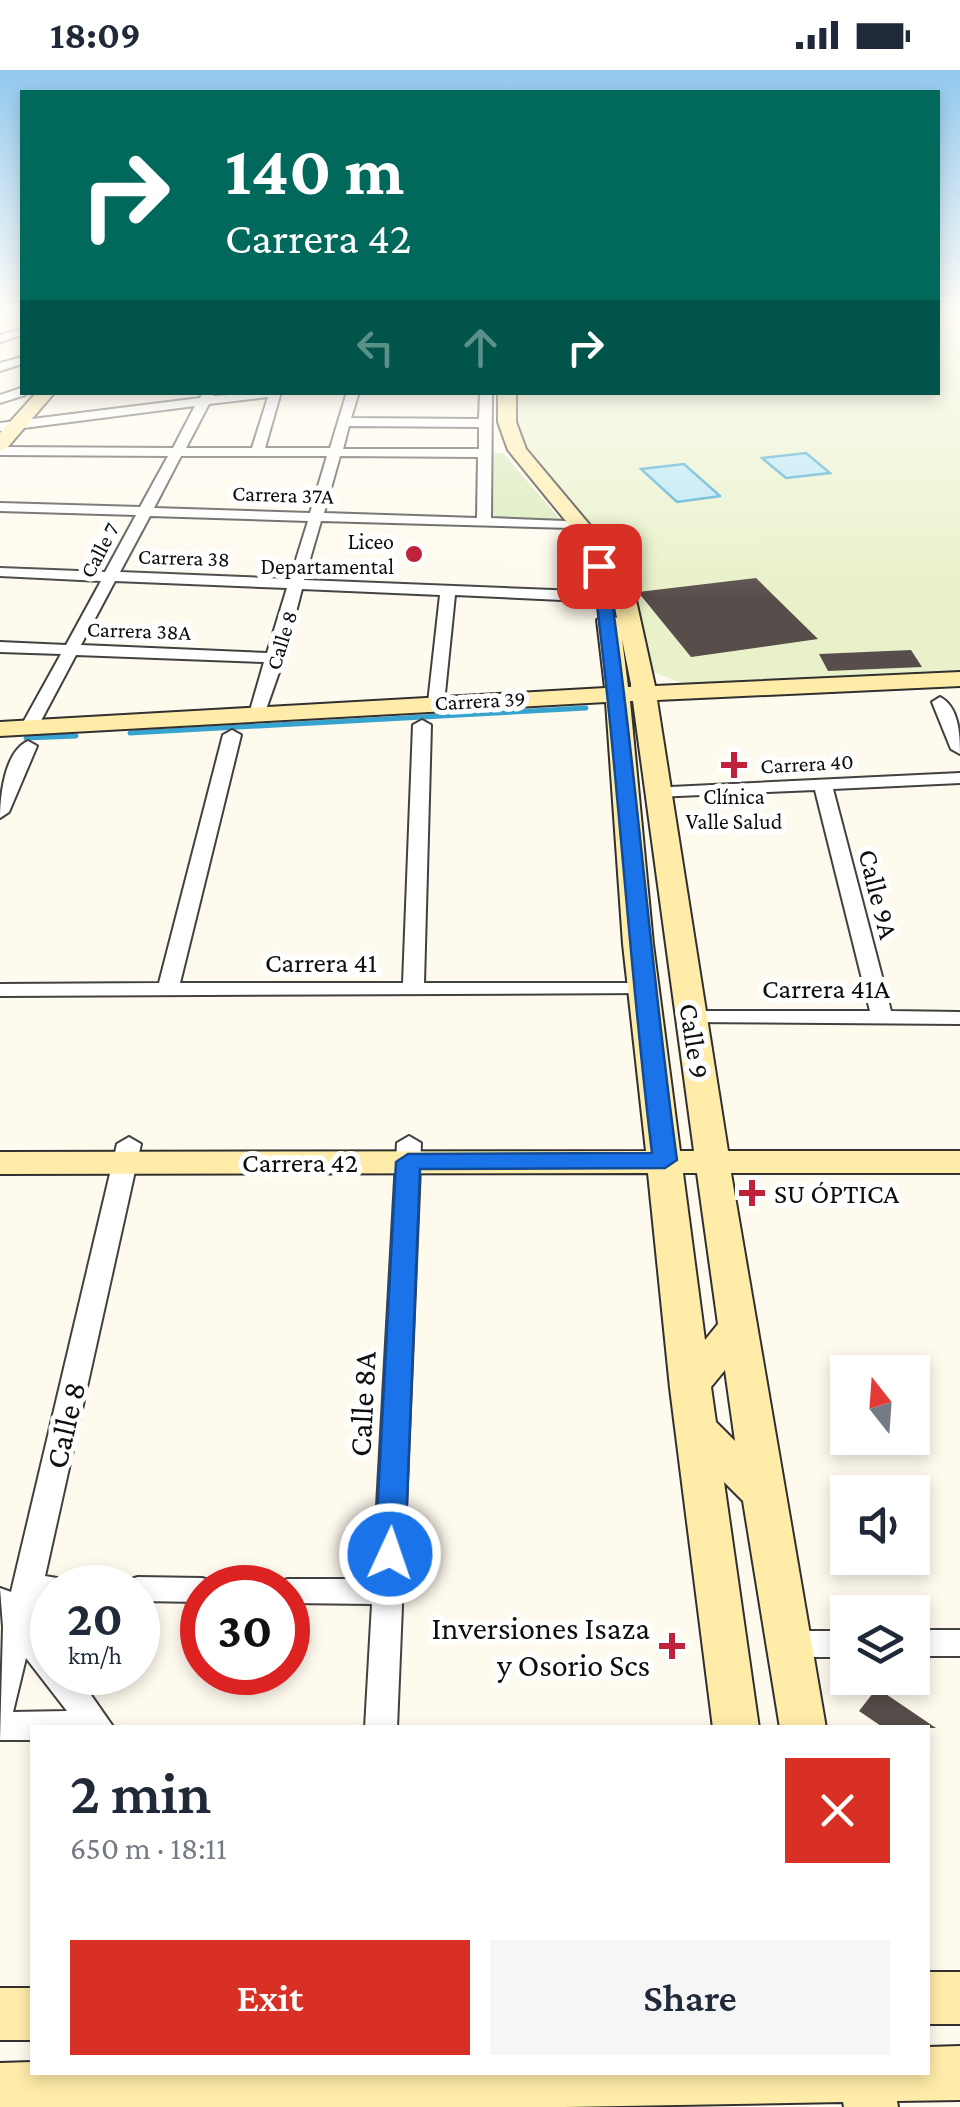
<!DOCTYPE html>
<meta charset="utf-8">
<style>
:root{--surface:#fff;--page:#f6f6f7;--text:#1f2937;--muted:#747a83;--accent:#d93025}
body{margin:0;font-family:"Crimson Pro",serif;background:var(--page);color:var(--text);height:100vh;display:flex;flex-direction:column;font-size:38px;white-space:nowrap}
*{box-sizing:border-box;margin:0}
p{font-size:32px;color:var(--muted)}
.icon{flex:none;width:55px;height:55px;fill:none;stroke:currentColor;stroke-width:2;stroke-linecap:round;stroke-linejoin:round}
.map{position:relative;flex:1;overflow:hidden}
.drawer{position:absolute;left:30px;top:1655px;width:900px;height:350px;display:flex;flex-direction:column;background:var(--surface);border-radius:0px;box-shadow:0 5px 15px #0003}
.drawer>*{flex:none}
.guide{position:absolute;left:20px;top:20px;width:920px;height:305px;border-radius:0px;box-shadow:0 5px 15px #0003;background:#00695c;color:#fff;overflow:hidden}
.needle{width:65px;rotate:343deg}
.buttons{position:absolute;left:830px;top:1285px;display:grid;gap:20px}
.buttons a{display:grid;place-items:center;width:100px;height:100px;border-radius:0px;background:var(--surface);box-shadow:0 5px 15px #0003;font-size:50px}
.speed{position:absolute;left:30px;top:1495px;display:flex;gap:20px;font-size:50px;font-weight:700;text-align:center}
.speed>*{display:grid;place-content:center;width:130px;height:130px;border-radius:50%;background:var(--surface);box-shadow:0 5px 15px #0003;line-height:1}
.speed small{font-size:25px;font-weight:400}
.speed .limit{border:15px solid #d22;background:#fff;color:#111}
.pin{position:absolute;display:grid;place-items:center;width:85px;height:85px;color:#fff;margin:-42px;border-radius:20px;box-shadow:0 5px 15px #0006}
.me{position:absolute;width:110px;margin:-55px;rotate:3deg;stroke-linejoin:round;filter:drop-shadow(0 0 8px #0008)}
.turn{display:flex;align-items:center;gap:35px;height:210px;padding:0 40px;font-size:45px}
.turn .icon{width:130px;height:130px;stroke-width:2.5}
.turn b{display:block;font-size:70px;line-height:85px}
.lanes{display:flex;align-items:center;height:95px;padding:0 40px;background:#0003;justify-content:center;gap:50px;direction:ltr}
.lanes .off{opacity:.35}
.round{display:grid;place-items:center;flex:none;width:105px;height:105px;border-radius:0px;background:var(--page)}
.head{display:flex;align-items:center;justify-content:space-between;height:170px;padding:0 40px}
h1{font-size:60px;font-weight:600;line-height:75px}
.primary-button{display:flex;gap:20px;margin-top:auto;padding:20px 40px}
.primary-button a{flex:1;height:115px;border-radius:0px;background:var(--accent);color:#fff;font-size:40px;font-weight:600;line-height:115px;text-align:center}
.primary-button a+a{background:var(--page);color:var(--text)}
.status{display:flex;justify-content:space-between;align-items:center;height:70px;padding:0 50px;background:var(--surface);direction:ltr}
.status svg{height:28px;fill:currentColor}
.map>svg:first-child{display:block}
</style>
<div class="status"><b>18:09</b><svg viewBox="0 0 49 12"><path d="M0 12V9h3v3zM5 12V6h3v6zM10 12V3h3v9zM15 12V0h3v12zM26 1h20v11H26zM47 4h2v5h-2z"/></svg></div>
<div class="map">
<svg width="960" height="2037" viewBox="0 0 960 2037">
<rect width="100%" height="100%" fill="#fffaee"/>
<!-- green -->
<path fill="#d7eab7" d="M485,383h18l62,72 -81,-2z"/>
<!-- pitch -->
<path fill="#e8f1c9" d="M938,242h22v367l-272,7 -39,-16 -29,-91 -103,-129 -10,-57 431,-1z"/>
<!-- water -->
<path fill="#b2e5f7" stroke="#37a4d0" stroke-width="2.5" d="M806,383l24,20 -44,5 -24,-20z
M684,394l36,32h1l-44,6 -36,-33z"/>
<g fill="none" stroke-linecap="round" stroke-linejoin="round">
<!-- stream -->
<path stroke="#37a4d0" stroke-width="5" d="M130,663l456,-25
M26,668l50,-2"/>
</g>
<!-- building -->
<path fill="#574d4a" d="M756,508l62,61 -127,18 -53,-65z
M911,580l11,17 -94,4 -9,-17z
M877,1618l59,40h-52l-25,-17z"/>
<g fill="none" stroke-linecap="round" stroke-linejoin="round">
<!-- street casing -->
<g stroke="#414141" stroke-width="4">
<path id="street" d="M22,259v6l-22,7v-7z
M22,287v7l-22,7v-8z
M21,318l4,7 -25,8v-8z
M203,322h12l-2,4 68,-4 -16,56h65l17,-56h12l-8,26 128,1 1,-27h12l-1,126 74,3 7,4 -2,3 -249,-7 -17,59 301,12 8,5 -8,5 -150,-7 -11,108 -8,5 -8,-5 12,-108 -138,-6 -18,69 -21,60h-12l-2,-4 15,-52 -188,-7 -41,77h-12l-3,-4 41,-74 -61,-2v-10l66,3 35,-64 -101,-5v-8l105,4 31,-57 -136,-4v-8l140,4 28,-51 -168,-1v-8l173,1 22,-42 -195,25v-8l200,-25zM268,327l-16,51h-66l23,-44zM349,356l130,1v22h-136zM181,386h146l-17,57 -156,-5zM340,386l138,1 -1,61 -153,-5zM150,446l158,5 -18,58 -170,-7zM115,511l172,7 -20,65 -186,-8z
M940,627c19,10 20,37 20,57l-9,-5 -19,-47z
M422,650l9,5 -7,258h218l11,6 -4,4 -649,3v-12l159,-1 64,-248 9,-5 9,5 -61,248h223l10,-258z
M28,671l9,5 -28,66 -9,6c0,-23 5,-67 28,-77z
M960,703v10l-127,6 58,222 69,1v12l-277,-2 -3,-5 3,-5 8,-1h179l-55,-221 -159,7 -9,-5 3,-4z
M409,1066l12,7 -24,585h-32l7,-124 -84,-1v-15h-13l2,-6 11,-3h85l24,-436z
M129,1067l12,7 -96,432 18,3 4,9h-15v12h-13l-4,22 17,23v27h23l39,56h-82v12h-32l3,-113 -3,-39 11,4 106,-448zM26,1588l41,53 -54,1z
M138,1507l64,1 11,3 3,7h-14v14l-64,-1v-13h-14l3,-8z
M912,1560h48v26h-48z
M789,1561h59v26h-59l-11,-4 -4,-9 4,-9z"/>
</g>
<!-- secondary casing -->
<g stroke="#303030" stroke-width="4">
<path id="secondary" d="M37,322h18l-48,56 -7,2v-17z
M498,322h18v30l10,27 104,124 25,113 305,-14v14l-303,14 71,451h232v22h-229l95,555h-46l-37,-227 -19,-19 35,246h-46l-43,-340 -22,-215 -648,1v-22l646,-1 -23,-207 -17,-242 -606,34v-14l605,-34 -8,-68 11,-7 9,5 -8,-44 -101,-124 -10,-28zM622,569l9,45v3h-3zM630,631h3l61,450h-14l-27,-207zM683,1103h14l21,151 -13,16zM725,1300l10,71 -19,-19 -5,-35z
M928,1902h32v52h-32z
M0,1918h32v52h-32z
M960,1976v54l-63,1 1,6h-54l-1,-5 -278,5h-565v-44l32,-1v10h896v-25z"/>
</g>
<!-- street -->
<use href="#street" fill="#fff" fill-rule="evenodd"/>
<!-- secondary -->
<use href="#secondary" fill="#ffeca9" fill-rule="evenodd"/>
</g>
<!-- sky -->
<linearGradient id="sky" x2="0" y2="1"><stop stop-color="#92c8ee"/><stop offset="0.46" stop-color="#fffdf7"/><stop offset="1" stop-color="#fffdf7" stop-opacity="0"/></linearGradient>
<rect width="960" height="528" fill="url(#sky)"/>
<!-- route -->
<path fill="#1a73e8" stroke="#114b97" stroke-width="2.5" d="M599,492l8,4c29,197 43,397 70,594l-12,8 -245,1 -15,385 -4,9 -11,3 -11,-3 -4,-9 21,-392 12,-8 244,-1c-24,-195 -34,-392 -60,-587z"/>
<!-- markers -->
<g fill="#c1223b" stroke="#fff" stroke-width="4">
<circle cx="414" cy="484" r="10"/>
<path d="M729 680h10v10h10v10h-10v10h-10v-10h-10v-10h10z"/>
<path d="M747 1108h10v10h10v10h-10v10h-10v-10h-10v-10h10z"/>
<path d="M667 1561h10v10h10v10h-10v10h-10v-10h-10v-10h10z"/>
</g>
<g text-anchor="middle" stroke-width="10" stroke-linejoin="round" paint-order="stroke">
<!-- far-street labels -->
<g font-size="22" fill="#0e0e0e" stroke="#fff">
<text transform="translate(283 424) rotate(2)" y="8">Carrera 37A</text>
<text transform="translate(99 480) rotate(-62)" y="8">Calle 7</text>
<text transform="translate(184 487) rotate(2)" y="8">Carrera 38</text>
<text transform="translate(139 560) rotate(2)" y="8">Carrera 38A</text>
<text transform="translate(281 570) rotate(-73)" y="8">Calle 8</text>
<text transform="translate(480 630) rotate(-3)" y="8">Carrera 39</text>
<text transform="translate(807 693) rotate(-3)" y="8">Carrera 40</text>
</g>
<!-- far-poi labels -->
<g font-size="22" fill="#0e0e0e" stroke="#fff" text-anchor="end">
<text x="394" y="479">Liceo<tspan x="394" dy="25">Departamental</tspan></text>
<text x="734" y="734" text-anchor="middle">Clínica<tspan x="734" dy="25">Valle Salud</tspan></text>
</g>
<!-- street labels -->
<g font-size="28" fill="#0e0e0e" stroke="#fff">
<text transform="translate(879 824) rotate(76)" y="10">Calle 9A</text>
<text x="321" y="902">Carrera 41</text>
<text x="826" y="928">Carrera 41A</text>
<text transform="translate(695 971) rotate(81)" y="10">Calle 9</text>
<text x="300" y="1102">Carrera 42</text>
</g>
<!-- poi labels -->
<g font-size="28" fill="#0e0e0e" stroke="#fff" text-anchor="start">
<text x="774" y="1133">SU ÓPTICA</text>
</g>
<!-- near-street labels -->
<g font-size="32" fill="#0e0e0e" stroke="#fff">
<text transform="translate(362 1334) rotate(-87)" y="11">Calle 8A</text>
<text transform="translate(65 1355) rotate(-77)" y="11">Calle 8</text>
</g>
<!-- near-poi labels -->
<g font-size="32" fill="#0e0e0e" stroke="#fff" text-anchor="end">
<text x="650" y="1569">Inversiones Isaza<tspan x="650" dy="37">y Osorio Scs</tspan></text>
</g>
</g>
</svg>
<div class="buttons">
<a><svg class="needle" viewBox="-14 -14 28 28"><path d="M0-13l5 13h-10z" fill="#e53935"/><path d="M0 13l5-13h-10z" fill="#747a83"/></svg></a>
<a><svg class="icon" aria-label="sound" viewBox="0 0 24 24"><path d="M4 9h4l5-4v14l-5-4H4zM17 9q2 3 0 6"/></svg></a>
<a><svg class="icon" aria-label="layers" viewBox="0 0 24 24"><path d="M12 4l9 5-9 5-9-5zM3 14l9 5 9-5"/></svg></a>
</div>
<div class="speed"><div>20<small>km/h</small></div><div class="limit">30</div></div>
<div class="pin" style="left:599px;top:496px;background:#d93025"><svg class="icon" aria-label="arrive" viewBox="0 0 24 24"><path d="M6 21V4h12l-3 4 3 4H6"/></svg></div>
<svg class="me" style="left:390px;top:1484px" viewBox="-20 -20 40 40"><circle r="17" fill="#1a73e8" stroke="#fff" stroke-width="3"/><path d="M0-11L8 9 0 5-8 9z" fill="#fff"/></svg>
<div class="guide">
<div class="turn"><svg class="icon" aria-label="right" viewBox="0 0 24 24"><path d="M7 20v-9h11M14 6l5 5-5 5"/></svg><div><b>140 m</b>Carrera 42</div></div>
<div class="lanes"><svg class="icon off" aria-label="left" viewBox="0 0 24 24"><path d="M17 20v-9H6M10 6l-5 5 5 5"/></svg><svg class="icon off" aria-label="ahead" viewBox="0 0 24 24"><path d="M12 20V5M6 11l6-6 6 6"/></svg><svg class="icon" aria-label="right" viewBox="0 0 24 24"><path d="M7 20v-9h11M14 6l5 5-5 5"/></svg></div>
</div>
<section class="drawer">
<div class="head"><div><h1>2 min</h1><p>650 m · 18:11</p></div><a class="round" style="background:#d93025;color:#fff"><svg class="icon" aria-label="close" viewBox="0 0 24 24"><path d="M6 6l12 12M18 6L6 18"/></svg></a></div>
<div class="primary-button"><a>Exit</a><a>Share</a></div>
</section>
</div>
